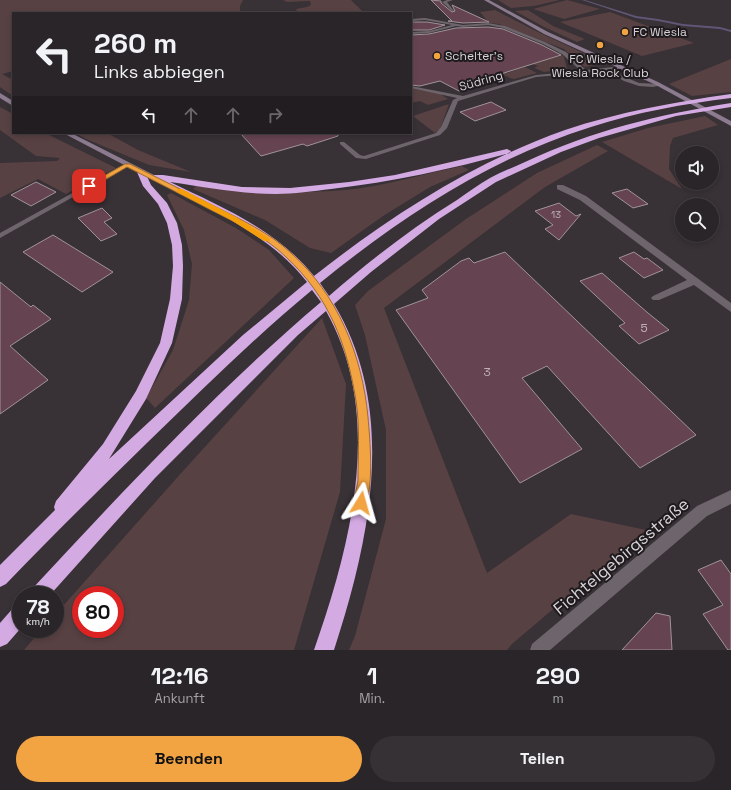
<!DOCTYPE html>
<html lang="de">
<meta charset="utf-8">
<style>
:root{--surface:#2a2528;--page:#363134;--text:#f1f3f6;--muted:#a5a5a8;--line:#464245;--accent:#f3a442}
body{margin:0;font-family:"Space Grotesk",sans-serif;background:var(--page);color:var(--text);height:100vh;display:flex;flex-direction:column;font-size:15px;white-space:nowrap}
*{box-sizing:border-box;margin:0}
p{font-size:13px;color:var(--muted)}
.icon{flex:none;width:22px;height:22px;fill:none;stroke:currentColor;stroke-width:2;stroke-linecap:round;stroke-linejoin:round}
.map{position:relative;height:650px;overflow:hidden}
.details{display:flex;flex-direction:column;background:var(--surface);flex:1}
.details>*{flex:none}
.guide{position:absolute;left:12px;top:12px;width:400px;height:122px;border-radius:0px;box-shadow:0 2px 6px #0003,0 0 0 1px var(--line);background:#2a2528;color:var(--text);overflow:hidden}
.fabs{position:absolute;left:675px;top:146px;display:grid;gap:8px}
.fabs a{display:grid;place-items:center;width:44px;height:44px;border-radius:50%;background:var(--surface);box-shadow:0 2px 6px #0003,0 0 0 1px var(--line);font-size:20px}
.speed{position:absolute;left:12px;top:586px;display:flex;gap:8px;font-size:20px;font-weight:700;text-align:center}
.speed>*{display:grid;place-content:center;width:52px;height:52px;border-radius:50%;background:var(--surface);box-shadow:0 2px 6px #0003,0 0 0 1px var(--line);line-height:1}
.speed small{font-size:10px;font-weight:400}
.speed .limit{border:6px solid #d22;background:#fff;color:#111}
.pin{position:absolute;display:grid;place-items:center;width:34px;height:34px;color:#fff;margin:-17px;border-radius:8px;box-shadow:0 2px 6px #0006}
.me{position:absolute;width:44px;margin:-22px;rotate:8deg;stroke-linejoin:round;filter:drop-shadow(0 0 3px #0008)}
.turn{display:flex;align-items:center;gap:14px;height:84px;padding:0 16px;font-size:18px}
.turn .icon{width:52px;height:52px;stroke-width:2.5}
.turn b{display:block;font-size:28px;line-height:34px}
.lanes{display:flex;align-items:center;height:38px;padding:0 16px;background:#0003;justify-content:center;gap:20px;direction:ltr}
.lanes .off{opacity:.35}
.eta{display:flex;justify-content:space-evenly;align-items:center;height:68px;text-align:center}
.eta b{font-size:24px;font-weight:600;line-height:28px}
.button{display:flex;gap:8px;margin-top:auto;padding:8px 16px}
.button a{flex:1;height:46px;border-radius:24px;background:var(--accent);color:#111;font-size:16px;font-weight:600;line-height:46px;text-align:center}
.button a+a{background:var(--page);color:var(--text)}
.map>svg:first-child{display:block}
</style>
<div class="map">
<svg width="731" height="650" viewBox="0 0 731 650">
<rect width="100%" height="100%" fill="#383136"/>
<!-- green -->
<path fill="#584143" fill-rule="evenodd" d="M0,0h243l-3,6v7h-227v58l-11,3 11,6v16l-13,-9z
M283,0h68l13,13h-66l-2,-4 11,-2 4,-2 -1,-4 -23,1z
M498,0h62l-26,6 -23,2z
M567,0l33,9 -36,10 -31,-10z
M495,10l47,24 63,29 -20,4 -21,-18 -65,-25 -10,-1 -9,-11z
M528,10l25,16 32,13 -8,3 -33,-15 -29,-16z
M610,12l84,31 -52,13 -82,-34z
M560,53l4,4 3,12 -23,3 -10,-4 4,-2 -13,-5 9,2 25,-7 -3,-2z
M731,59v33l-39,4 -23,-12z
M483,61l24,12 18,-6 12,6 -23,6 -4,-1 -32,-16z
M411,88l28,5 9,6 -20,6 -8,-4 -9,2z
M449,104l-9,25 -5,4 -22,-17z
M0,107l13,7v19h32l71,35 -50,26 -28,-15 -38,19v-35l57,-2 3,-3 -24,-2 -36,-26z
M705,116l13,9 -45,13 -3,8 -1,23 13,20 -80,-47 46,-14z
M75,133h32l31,17 53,22 -42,-7 -63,-26z
M597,145l11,6 -63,36 -161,121 103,265 84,-59 75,16 -134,114 -5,6h-158l6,-14 31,-117v-89l-21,-95 -10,-30 13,-14 98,-72 71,-46z
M462,166l7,4 -39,17 -47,29 -52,37 -21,-5 -45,-28 -72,-31 3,-3c49,6 99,8 149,4 40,-4 79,-16 117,-24z
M171,193l65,35 33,22 25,28 -139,130 -9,-10 27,-48 16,-50 3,-36 -8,-34 -17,-35z
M322,318l24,66 -6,108 -46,158h-270l18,-21h13v-14l128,-144zM81,595h34v34h-34z"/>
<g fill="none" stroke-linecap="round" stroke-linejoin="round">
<!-- stream -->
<path fill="#605676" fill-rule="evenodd" d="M582,0h3l51,16 22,3 25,5 37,3 11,3v2l-11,-3 -37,-3 -25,-5 -22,-3z"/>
</g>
<!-- building -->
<path fill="#664351" stroke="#9f9498" d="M431,0l10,1v2l11,9 3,-1 -3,-6 37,17 -26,1 -15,-2h4z
M411,22h16l18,3 -16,5h-18z
M488,27l15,2 39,16 19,10 -73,23 6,3 -35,10 -19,-10 -20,5 -9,-1v-50l18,-1 27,-6z
M491,102l15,8 -31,11 -15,-9z
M240,133h98v3l-31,10 -4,-2 -42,12z
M36,182l20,10 -25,14 -20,-11z
M627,189l21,15 -15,4 -21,-15z
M559,203l17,13 5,-2 -22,26 -14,-11 8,-4 -18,-14z
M102,208l10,10 -8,4 13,12 -16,7 -23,-23z
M53,235l60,37 -31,20 -59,-40z
M505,252l191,183 -56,33 -93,-102 -25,12 60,71 -62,34 -124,-173 32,-12 -6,-8 39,-29 8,-3 5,5z
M634,252l10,7 3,-1 16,12 -19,8 -25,-20z
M602,273l46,40 21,17 -30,14 -20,-18 6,-3 -45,-42z
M0,282l31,25 2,-2 18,14 -41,27 38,34 -48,34z
M721,560l10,14v76h-3l-25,-36 20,-9 -25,-35z
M656,613l14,3 2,34h-50z"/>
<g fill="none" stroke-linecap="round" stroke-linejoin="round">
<!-- lane -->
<path fill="#6d656b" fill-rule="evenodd" d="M447,0h6l-6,2 7,9h-2l-10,-9z
M425,18l38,7 25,-2 17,3 40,16 21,10 20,18 36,-4 2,2 -13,3 28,12 21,1 2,1 -9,2 -14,-1 -15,-5 -18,-10 -70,6 -78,24 -11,27 -7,7 -74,24 -10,-1 -16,-14v-2h4l16,13 4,1 72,-23 5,-6 12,-27 4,-2 -46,-10v-2l52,10 73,-21 45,-4 -19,-17 -19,-10 -40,-16 -15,-3 -25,2 -7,-1 -27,7 -18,1v-2l18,-1 23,-6 -27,-5 -14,1v-2z
M125,164l5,1 -130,73v-5z"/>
<!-- street -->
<path fill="#6d656b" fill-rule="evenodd" d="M557,185h6l23,11 145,107v9l-37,-27 -35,15h-6l-2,-2 2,-2 34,-16 -107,-80 -23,-11z
M731,490v14l-24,12 -157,134h-20l2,-6 165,-138z"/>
<!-- secondary -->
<path fill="#8c7a8f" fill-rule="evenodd" d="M484,0h5l59,32 110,50 73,39v5l-77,-42 -110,-50z
M0,93l13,8v5l-13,-8z
M63,133h8l87,44 -4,2h-3z"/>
<!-- highway -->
<path fill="#d4aae3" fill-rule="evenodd" d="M731,94v4c-47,6 -94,14 -140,29 -100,31 -190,90 -271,156l9,13c40,-35 83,-68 128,-96 11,-8 21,-15 33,-22 11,-6 24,-11 35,-16 69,-32 132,-47 206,-59v4l-55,9 -77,22 -38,14 -65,30 -57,37 -68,53 -37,32c64,107 36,235 0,346h-20c37,-106 71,-234 12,-339l-28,24 -143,143 -105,117h-21l3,-6c92,-99 185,-199 289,-287l-9,-12c-57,47 -109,99 -162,150 -49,48 -97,95 -144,144l-6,3v-22l55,-55 -1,-3 2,-6 47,-57 33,-53 24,-48 10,-44 3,-33 -1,-21 -5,-22 -9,-19 -15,-18 -6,-14 1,-2h6l7,15 16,18 10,20 5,22 1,21 -1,33 -10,44 -26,56 -37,60 134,-124 64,-53c-39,-50 -101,-75 -156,-103l-1,-2 1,-2h12l79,12 48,1 59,-6 46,-7 112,-26 4,2 -1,2c-59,16 -118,29 -179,36 -18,2 -37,5 -55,5 -36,0 -71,-7 -106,-12 52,25 107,48 144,94 75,-59 160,-114 251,-146 54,-18 110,-28 166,-36z
M21,605v23l-14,16 -7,3v-24l14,-16z"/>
</g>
<!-- route -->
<path fill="#f3a442" stroke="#9e6b2b" d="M125,164h5c28,14 56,28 84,42 26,13 56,27 77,47 47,42 71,102 77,164 2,23 6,68 -3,90l-4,2 -5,-2c-3,-8 1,-18 2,-27 0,-26 2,-53 -2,-79 -9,-57 -27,-104 -70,-144 -20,-20 -53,-36 -77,-48 -27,-14 -54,-28 -82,-42l-36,21 -5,-2z"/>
<!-- slow -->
<path fill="#f59e0b" d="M177,189h5l54,28 34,22 -1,2h-5l-33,-21 -54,-28z"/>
<!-- markers -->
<g fill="#f3a442" stroke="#1e1a1d" stroke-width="1.5">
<circle cx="625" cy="32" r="4"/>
<circle cx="600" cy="45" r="4"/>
<circle cx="437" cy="56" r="4"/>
</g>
<g text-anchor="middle" stroke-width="4" stroke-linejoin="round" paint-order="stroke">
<!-- far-number labels -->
<g font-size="10" fill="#bcafb6">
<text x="556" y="218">13</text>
</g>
<!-- far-poi labels -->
<g font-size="12" fill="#d8d3d7" stroke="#1e1a1d" text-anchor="start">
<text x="633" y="36">FC Wiesla</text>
<text x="445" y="60">Schelter's</text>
<text x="600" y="63" text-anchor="middle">FC Wiesla /<tspan x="600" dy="14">Wiesla Rock Club</tspan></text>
</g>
<!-- far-street labels -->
<g font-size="12" fill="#d8d3d7" stroke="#1e1a1d">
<text transform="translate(481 81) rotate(-16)" y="4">Südring</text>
</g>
<!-- number labels -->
<g font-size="12" fill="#bcafb6">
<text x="644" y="332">5</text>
<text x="487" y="376">3</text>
</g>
<!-- near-street labels -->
<g font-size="17" fill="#d8d3d7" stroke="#1e1a1d">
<text transform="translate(621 556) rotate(-40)" y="6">Fichtelgebirgsstraße</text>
</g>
</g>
</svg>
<div class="fabs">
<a><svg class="icon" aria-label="sound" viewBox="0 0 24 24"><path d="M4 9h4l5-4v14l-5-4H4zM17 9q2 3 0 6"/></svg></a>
<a><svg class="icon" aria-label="search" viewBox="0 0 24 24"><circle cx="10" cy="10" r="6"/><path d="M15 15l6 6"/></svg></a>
</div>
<div class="speed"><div>78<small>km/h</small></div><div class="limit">80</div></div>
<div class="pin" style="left:89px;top:186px;background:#d93025"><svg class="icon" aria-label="arrive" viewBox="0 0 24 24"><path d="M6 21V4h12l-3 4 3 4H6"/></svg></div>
<svg class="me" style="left:361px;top:503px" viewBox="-20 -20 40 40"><path d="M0-17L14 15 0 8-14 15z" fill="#f3a442" stroke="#fff" stroke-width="4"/></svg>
<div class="guide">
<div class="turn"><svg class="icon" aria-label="left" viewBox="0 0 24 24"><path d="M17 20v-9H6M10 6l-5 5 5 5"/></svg><div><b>260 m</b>Links abbiegen</div></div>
<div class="lanes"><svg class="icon" aria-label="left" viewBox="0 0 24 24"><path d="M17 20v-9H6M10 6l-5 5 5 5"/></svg><svg class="icon off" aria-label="ahead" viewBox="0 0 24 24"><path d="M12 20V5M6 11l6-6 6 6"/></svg><svg class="icon off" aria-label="ahead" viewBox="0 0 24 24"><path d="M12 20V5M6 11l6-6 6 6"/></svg><svg class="icon off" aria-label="right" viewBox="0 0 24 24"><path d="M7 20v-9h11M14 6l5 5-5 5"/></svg></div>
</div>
</div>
<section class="details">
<div class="eta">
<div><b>12:16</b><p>Ankunft</p></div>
<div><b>1</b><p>Min.</p></div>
<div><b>290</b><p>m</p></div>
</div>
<div class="button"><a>Beenden</a><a>Teilen</a></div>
</section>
